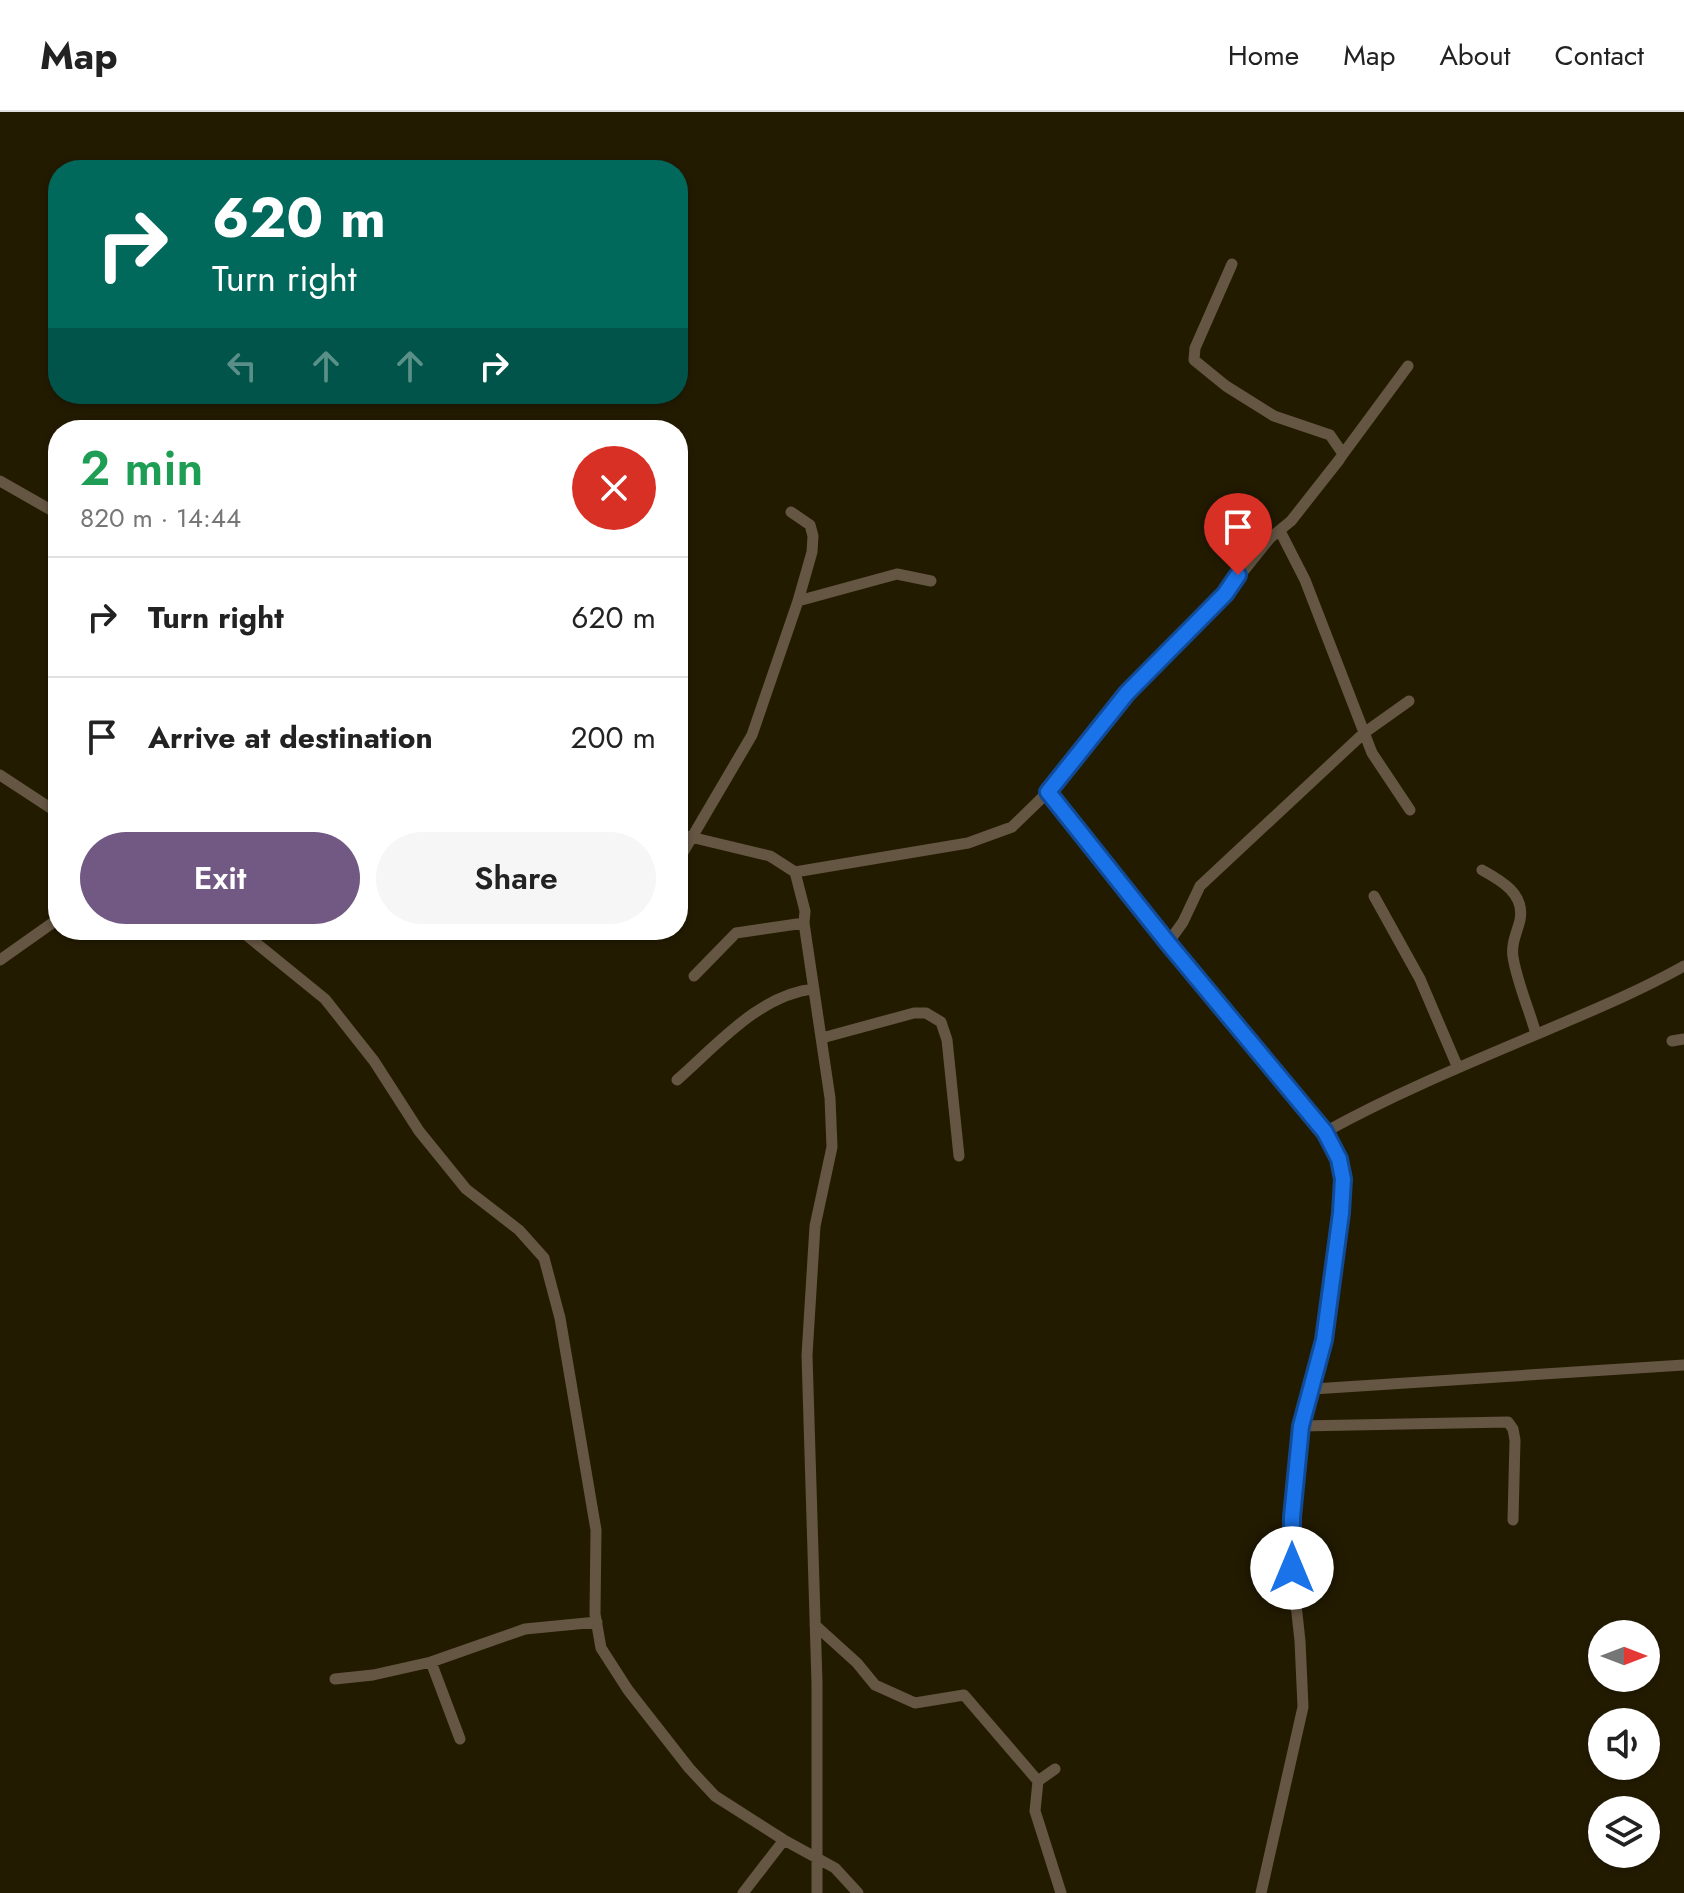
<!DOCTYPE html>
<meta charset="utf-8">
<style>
:root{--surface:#fff;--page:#f6f6f6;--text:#222;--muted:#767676;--line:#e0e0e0;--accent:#725984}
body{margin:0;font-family:Jost,sans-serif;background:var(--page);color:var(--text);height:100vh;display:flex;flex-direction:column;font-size:30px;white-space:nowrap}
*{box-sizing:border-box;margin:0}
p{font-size:26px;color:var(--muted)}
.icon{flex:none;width:44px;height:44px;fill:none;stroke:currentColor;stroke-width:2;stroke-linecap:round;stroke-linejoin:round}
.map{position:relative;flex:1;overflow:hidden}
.panel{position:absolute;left:48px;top:308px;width:640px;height:520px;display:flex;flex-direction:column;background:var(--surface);border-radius:32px;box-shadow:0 2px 6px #0004}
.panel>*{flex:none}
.top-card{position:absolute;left:48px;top:48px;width:640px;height:244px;border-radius:32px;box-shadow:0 2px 6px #0004;background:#00695c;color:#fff;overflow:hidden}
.needle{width:52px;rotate:90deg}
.fabs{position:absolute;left:1588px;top:1508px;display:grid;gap:16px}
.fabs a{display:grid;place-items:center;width:72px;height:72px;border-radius:50%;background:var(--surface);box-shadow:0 2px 6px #0004;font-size:40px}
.pin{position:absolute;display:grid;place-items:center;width:68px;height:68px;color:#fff;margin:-82px -34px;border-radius:50% 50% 50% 0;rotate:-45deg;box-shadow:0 0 8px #0007}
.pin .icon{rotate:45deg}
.me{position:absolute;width:88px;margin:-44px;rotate:0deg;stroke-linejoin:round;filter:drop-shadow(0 0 6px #0008)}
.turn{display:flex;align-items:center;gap:28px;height:168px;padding:0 32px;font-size:36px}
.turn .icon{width:104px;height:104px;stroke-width:2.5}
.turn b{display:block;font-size:56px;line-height:68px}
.lanes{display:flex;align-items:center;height:76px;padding:0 32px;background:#0003;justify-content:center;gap:40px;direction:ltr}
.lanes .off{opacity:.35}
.round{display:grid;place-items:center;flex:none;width:84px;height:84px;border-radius:42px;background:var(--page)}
.overview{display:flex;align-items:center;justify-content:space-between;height:136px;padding:0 32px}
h1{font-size:48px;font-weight:600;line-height:60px;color:#1e9e55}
.cta{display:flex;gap:16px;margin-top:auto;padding:16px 32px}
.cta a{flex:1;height:92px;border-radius:48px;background:var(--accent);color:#fff;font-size:32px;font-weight:600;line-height:92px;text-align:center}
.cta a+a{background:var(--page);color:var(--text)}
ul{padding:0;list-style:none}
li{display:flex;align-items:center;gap:24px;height:120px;padding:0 32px;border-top:2px solid var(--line)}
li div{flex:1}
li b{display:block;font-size:30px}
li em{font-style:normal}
header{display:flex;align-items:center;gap:48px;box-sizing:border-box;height:112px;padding:0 40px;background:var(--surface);border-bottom:2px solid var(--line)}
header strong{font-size:38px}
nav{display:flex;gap:44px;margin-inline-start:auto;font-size:28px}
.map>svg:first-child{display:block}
</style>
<header>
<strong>Map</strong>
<nav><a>Home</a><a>Map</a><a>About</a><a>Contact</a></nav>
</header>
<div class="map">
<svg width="1684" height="1781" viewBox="0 0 1684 1781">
<rect width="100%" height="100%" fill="#231b00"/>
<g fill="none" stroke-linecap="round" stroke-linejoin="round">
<!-- street -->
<path stroke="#655643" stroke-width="11" d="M1343,342l65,-88
M0,369l58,33
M1280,419l25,49 67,173 38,57
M798,489l99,-27 34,7
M0,663l58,38
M1048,680l120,151 157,189 14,27 4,20 -2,34 -17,127 -23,86 -5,39 -4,103 8,73 3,66 -42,186
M678,722l92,22 25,16 10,39 -1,12 26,175 2,49 -17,79 -8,129 10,328v210
M678,749l74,-126 46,-134 14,-49 1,-16 -3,-11 -19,-13
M1482,758c20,11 43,24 38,50 -3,13 -9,23 -7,37 4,25 16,52 23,77
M795,760l173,-29 44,-16 36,-35 79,-99 98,-99 45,-56 21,-17 48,-61 4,-6 -13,-19 -56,-19 -48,-30 -32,-26 1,-12 37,-84
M1374,784l46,83 38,89
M240,818l85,69 49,62 45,70 47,58 53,41 25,28 16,60 36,212 -1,84 6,34 27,42 61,78 26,28 69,44 51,28 23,25
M1168,831l15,-21 17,-36 164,-153 45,-32
M0,848l58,-41
M694,864l42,-43 68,-10
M822,926l92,-25h12l15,9 6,18 12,116
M1672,929l12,-2
M677,968c39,-34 83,-86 137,-91
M1325,1020c67,-37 139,-67 210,-97 51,-22 101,-42 149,-69
M1313,1277l371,-24
M1301,1314l207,-4 5,7 2,11 -2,80
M815,1513l42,38 18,22 40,18 49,-8 74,86
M431,1550l29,77
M335,1567l38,-4 58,-13 94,-33 72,-7
M1055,1657l-17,12 -3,30 26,82
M743,1781l41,-53"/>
</g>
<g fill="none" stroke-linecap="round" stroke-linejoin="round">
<!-- route casing -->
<g stroke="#114b97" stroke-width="20">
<path id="route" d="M1238,463l-13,19 -98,99 -79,99 120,151 157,189 14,27 4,20 -2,34 -17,127 -23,86 -9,91v51"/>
</g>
<!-- route -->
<use href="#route" stroke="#1a73e8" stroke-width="14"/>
</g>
</svg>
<div class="fabs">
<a><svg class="needle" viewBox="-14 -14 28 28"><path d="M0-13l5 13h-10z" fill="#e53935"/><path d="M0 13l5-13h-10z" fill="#767676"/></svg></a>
<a><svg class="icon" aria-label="sound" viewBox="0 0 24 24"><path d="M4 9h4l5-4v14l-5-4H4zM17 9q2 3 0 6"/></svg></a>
<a><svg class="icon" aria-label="layers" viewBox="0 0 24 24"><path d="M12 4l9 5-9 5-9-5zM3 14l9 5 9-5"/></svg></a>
</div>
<div class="pin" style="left:1238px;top:463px;background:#d93025"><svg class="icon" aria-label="arrive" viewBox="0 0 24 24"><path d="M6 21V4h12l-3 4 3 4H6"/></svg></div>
<svg class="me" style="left:1292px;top:1456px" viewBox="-20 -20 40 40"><circle r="19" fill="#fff"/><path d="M0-13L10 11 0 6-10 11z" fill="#1a73e8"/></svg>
<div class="top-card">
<div class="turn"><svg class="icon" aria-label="right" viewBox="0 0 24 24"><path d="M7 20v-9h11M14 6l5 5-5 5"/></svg><div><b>620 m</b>Turn right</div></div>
<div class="lanes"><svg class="icon off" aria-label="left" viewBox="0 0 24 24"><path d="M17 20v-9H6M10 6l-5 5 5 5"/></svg><svg class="icon off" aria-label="ahead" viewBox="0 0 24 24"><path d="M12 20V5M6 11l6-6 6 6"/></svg><svg class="icon off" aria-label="ahead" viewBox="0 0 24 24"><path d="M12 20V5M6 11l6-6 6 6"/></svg><svg class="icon" aria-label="right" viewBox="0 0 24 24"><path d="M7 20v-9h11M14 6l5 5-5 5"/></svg></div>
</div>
<section class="panel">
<div class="overview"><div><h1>2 min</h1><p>820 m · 14:44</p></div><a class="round" style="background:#d93025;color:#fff"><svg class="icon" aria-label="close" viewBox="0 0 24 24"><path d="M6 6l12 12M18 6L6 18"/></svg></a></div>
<ul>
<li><svg class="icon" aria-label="right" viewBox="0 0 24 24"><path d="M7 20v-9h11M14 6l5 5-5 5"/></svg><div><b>Turn right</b></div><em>620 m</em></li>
<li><svg class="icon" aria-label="arrive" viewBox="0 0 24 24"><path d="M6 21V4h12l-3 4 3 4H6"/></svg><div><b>Arrive at destination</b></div><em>200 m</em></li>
</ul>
<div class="cta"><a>Exit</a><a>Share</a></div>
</section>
</div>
